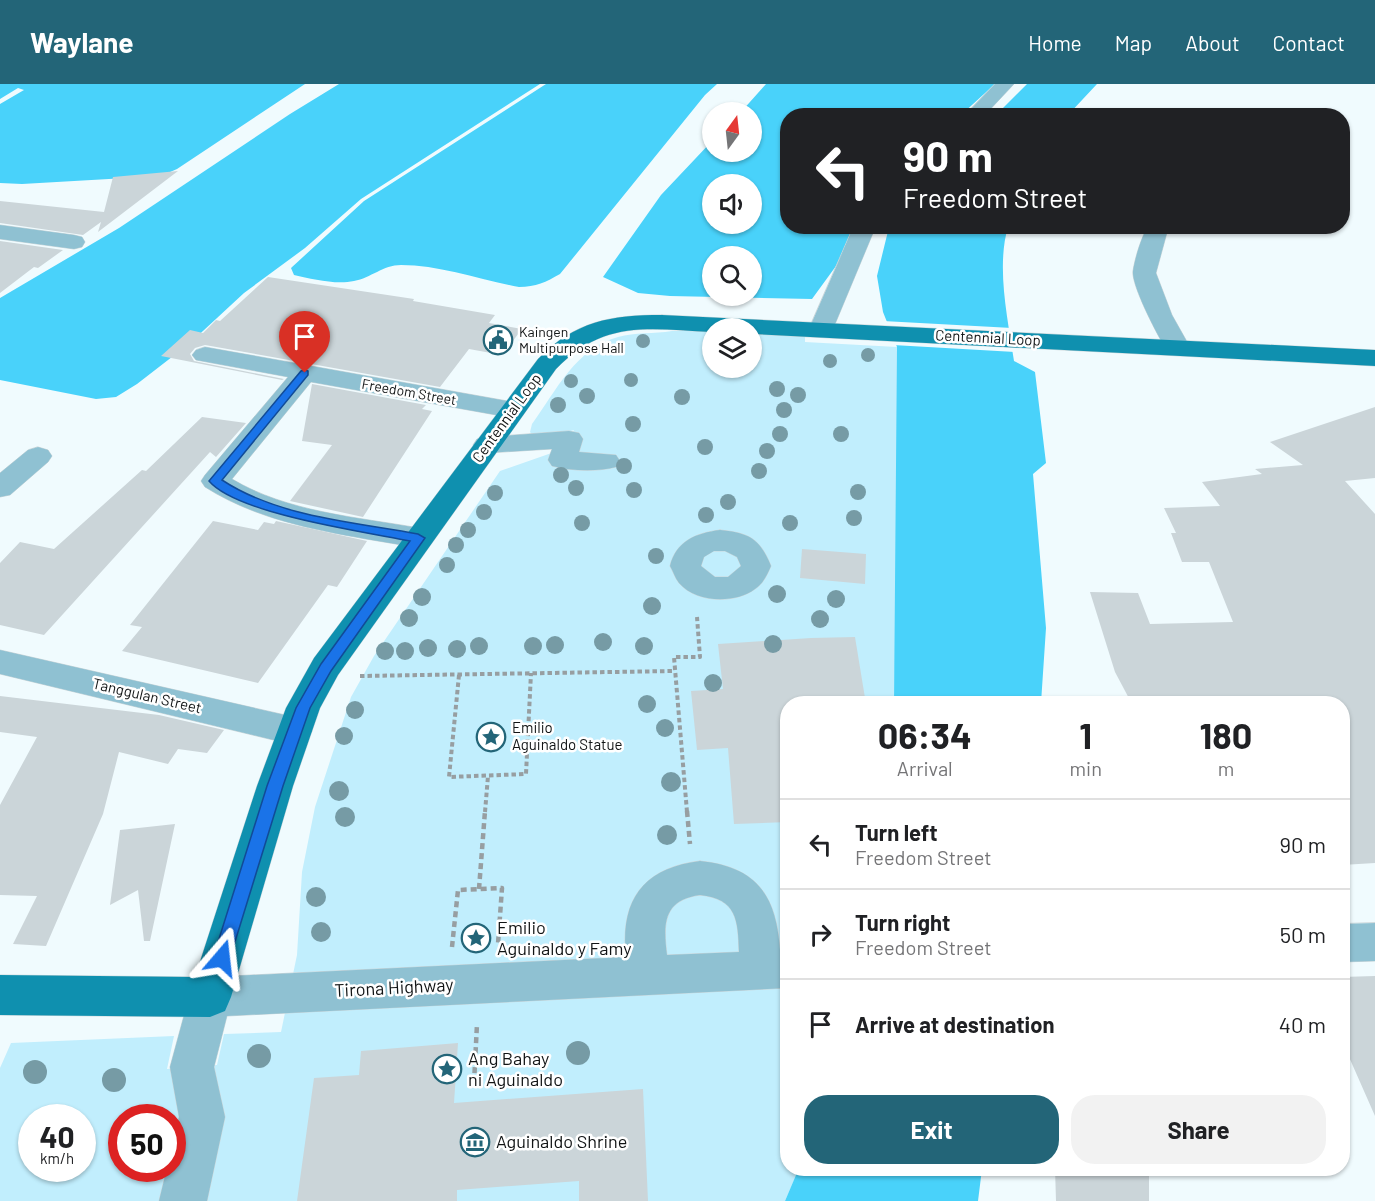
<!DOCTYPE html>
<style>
:root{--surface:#fff;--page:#f2f2f2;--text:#202124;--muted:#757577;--line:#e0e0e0;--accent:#236578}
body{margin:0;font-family:Barlow,sans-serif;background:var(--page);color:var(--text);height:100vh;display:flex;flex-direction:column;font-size:22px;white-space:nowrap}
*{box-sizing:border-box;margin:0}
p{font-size:20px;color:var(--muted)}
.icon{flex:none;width:33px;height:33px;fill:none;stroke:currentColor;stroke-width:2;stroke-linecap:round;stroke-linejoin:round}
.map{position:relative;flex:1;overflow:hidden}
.details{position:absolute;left:780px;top:612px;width:570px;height:480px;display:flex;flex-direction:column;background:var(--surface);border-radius:24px;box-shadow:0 2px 4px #0004}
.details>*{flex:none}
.guide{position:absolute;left:780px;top:24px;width:570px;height:126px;border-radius:24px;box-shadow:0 2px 4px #0004;background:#202124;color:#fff;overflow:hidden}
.needle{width:39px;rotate:15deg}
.controls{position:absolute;left:702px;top:18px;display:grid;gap:12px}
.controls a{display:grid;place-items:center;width:60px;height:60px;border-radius:50%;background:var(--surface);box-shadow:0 2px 4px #0004;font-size:30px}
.speed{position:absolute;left:18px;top:1020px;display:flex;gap:12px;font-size:30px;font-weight:700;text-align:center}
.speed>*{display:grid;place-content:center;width:78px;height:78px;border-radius:50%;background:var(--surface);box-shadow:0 2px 4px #0004;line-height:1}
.speed small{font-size:15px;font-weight:400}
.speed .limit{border:9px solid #d22;background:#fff;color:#111}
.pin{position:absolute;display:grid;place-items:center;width:51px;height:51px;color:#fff;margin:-62px -26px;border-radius:50% 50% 50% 0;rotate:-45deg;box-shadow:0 0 6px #0007}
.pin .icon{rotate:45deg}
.me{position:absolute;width:66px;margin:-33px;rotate:17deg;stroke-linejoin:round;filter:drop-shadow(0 0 4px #0008)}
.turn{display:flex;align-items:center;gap:21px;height:126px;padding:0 24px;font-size:27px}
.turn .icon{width:78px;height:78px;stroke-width:2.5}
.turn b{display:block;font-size:42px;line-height:51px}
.eta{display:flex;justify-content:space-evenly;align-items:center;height:102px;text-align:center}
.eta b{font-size:36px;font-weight:700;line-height:42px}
.cta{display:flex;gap:12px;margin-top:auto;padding:12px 24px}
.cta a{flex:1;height:69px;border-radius:24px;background:var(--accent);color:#fff;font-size:24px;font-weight:700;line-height:69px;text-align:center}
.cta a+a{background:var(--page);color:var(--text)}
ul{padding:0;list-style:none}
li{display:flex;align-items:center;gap:18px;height:90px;padding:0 24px;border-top:2px solid var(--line)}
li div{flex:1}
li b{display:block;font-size:22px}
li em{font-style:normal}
header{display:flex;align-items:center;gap:36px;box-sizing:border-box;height:84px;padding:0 30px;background:var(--accent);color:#fff}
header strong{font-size:28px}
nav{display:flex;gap:33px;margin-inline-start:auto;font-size:21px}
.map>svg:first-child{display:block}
</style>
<header>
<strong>Waylane</strong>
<nav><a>Home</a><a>Map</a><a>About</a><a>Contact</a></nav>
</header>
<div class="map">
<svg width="1375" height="1117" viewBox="0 0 1375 1117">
<rect width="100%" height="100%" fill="#f0fbfe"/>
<!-- green -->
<path fill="#c1eefd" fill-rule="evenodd" d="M672,247h40v37h40v-35l53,4v5l92,5v245l-3,111 -106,1v464l11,1 -14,32h-785v-133l11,-25 163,-7 -7,33 50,-4 7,-31 57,-2 16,-77 5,-83 13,-65 36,-110 23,-41 126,-185 63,-22 11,-19 -36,11 -8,-9 2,-8c24,-33 44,-76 86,-87 17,-5 36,-3 54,-6zM32,1034h50v50h-50zM122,1034h50v50h-50z"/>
<!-- water -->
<path fill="#49d2fa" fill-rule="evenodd" d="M0,0h305l-128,85 -16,7 -139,8 -22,-1v-79l24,-14 -6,-2 -18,11z
M339,0h201l-179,115 -56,49 -61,45 -54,50 -53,41 -21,13 -20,2 -96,-19v-82l119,-70 171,-114z
M546,0h171l-12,11 -145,179c-14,8 -24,13 -41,13 -38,-7 -79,-22 -118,-22 -18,0 -30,13 -47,16 -18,4 -42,-2 -60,-6l-3,-7 73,-67z
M766,0h229l-34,31 -173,1v110l68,1 -20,39 -24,33 -142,-3 -32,-3 -35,-16 58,-82 51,-54v11h40v-40h-11zM712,100h40v40h-40zM712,172h40v40h-40z
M1027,0h70l-29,31h-72z
M889,143h119c-12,40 0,93 6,134l21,11 11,91 -13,11 13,154 -5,75h-147l3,-356 -14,-35 -6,-36z
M799,1084h183v1l-4,32h-193z"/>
<!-- pier -->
<path fill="#f0fbfe" d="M883,237l129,7 3,24 -122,-7z"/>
<!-- building -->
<path fill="#cbd5d9" d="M178,87l-80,61 3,-10 -18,13 -83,-12v-22l104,11 9,-35z
M0,157l63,9 -25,18 -4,-1 -34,26z
M268,193l146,22 -1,2 82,14 -6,8 33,6 -20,26 -33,-6 -29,38 -235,-42 -10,3 -5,6 4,7 90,18 -2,1 -121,-24 29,-26 13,3 13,-13 4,1z
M312,300l114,21 -4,4 10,2 -69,106 -73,-16 42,-56 -30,-4z
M1375,323v71l-30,3 30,33v349l-33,2v-161h-210l-17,-32 -25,-80 48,1 12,31 83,-2 -24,-60h-27l-11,-29h5l-12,-25 56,-2 -18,-24 60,-8 -7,-5 48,-4 -33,-23z
M202,333l44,6 -30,34 -6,-5 -166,183 -44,-10v-62l20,-21 34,7 88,-79 4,1z
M213,437l45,9 6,-8 10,2 2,-3 91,20 -30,46 -9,-2 -70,98 -136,-32 20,-24 -12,-2z
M802,465l64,5 -1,30 -65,-6z
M855,553l10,61h-38l1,6h-40v118l-54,2 -6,-76 -31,2 -6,-59 32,-2 -5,-45 93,-6z
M0,612l159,19 65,15 -17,23 -29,-4 -10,15 -49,-12 -16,62 -57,132 -33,-2 24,-48 -37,-1v-90l37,-68 -37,-5z
M175,740l-25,117h-6l-6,-51 -28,15 10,-75z
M1375,892v140l-26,-59h-7v-80z
M458,959l-4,60 189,-14 5,112h-69v-20l-122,9v11h-160l17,-123 45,-3 2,-24z
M1055,1084h94v33h-93z"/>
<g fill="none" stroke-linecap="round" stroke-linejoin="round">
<!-- minor casing -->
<g stroke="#ccd6d9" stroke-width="1">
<path id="minor" d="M995,0h19l-30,32h-20z
M0,141l74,10 8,2 3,5 -3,5 -8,2 -74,-10z
M854,142h22l-43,103 -3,5 -9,2 -9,-2 -3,-5z
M1148,142h18l2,3 -12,44 16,42 18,32 -4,5 -9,3 -9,-3c-9,-13 -37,-67 -35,-81 2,-13 8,-33 15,-45z
M205,263l308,55 9,2 4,6 -4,6 -9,2 -202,-36 -79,97c55,33 125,38 187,49l11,3 4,7 -4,7 -11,3c-72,-13 -151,-21 -214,-61l-4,-6 4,-6 83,-98 -92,-17 -4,-5 4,-5z
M569,347l10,2 4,6 -4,13 37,3 4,6 -4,6c-19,5 -45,4 -64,-1l-4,-6 4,-11 -65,4 -10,-2 -4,-6 4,-6 10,-2z
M38,363l10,3 4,6 -4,6 -38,33 -10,2v-24l28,-23z
M720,446c30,3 40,9 51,36 -4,9 -8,18 -16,23 -20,15 -59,14 -76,-6 -4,-5 -6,-12 -9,-17 6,-25 26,-33 50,-36zM714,467h11l12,6 4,9 -13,11h-13l-14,-11 3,-9z
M0,566l294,67 13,4 5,10 -5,10 -13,4 -294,-71z
M700,777c57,6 76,34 80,89h8v38l-561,28 -13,51 11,50 -18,84h-48l8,-33h5v-24l7,-27 -9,-50 19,-70 6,-14 15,-6 416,-20c-6,-57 17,-89 74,-96zM700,811c37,4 38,25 39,57l-72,3c-4,-31 -4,-55 33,-60z
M1375,839v38l-33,1v-38z"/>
</g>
<!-- major casing -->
<g stroke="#ccd6d9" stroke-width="1">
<path id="major" d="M662,231l713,35v16l-623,-32v-6h-40v4c-63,-3 -108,-13 -156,37l-218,306 -18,33 -27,78 -62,211 -6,14 -15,6 -210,-2v-40l195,2 62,-191 29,-78 28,-50 224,-299c37,-38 73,-44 124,-44z"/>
</g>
<!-- path-far1 -->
<path stroke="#979ea1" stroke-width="4" stroke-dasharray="4.5 3" stroke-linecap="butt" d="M459,591l-10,102 77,-3 5,-101
M360,592l315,-5
M485,728l3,-36
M687,728l-13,-155h26l-3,-40"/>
<!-- path -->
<path stroke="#979ea1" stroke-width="4.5" stroke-dasharray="6 4" stroke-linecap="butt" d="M687,727l3,33
M479,805l6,-78
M452,863l6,-57 44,-2 -4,56
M474,999l3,-59"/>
<!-- minor -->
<use href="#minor" fill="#8fc1d2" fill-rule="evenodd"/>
<!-- major -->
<use href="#major" fill="#0f90af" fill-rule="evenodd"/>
</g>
<!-- trees -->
<g fill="#769ba5">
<circle cx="643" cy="257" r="7"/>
<circle cx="868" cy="271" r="7"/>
<circle cx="830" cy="277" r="7"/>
<circle cx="631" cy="296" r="7"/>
<circle cx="571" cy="297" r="7"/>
<circle cx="777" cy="305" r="8"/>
<circle cx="798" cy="311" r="8"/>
<circle cx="587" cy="312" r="8"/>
<circle cx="682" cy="313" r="8"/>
<circle cx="558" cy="321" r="8"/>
<circle cx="784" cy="326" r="8"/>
<circle cx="633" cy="340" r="8"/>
<circle cx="780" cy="350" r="8"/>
<circle cx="841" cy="350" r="8"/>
<circle cx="705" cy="363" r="8"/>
<circle cx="767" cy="367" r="8"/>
<circle cx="624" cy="382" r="8"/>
<circle cx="759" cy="387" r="8"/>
<circle cx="561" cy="391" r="8"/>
<circle cx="576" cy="404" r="8"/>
<circle cx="634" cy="406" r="8"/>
<circle cx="858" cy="408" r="8"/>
<circle cx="495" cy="409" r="8"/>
<circle cx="728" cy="418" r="8"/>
<circle cx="484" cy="428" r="8"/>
<circle cx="706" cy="431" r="8"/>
<circle cx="854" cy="434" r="8"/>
<circle cx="582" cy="439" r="8"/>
<circle cx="790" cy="439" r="8"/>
<circle cx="468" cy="446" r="8"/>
<circle cx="456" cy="461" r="8"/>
<circle cx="656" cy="472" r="8"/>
<circle cx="447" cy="481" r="8"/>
<circle cx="777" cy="510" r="9"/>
<circle cx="422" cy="513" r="9"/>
<circle cx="836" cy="515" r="9"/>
<circle cx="652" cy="522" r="9"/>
<circle cx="409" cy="534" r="9"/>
<circle cx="820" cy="535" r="9"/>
<circle cx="603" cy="558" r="9"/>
<circle cx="773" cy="560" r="9"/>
<circle cx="555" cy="561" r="9"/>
<circle cx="479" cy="562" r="9"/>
<circle cx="533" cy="562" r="9"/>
<circle cx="644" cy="562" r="9"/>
<circle cx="428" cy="564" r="9"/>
<circle cx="457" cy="565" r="9"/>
<circle cx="385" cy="567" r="9"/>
<circle cx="405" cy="567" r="9"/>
<circle cx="713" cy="599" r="9"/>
<circle cx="647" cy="620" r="9"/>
<circle cx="355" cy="626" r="9"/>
<circle cx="665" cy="644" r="9"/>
<circle cx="344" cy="652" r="9"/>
<circle cx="671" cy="698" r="10"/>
<circle cx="339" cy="707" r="10"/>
<circle cx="345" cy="733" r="10"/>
<circle cx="667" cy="751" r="10"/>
<circle cx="316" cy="813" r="10"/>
<circle cx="321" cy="848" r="10"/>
<circle cx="578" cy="969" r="12"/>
<circle cx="259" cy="972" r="12"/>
<circle cx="35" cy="988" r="12"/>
<circle cx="114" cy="996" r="12"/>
</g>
<!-- route -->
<path fill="#1a73e8" stroke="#114b97" stroke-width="1.5" d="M305,286l3,1v4l-86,105c56,37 132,42 196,54l7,4 -94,133 -21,37 -27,78 -53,172 -2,6 -6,2 -6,-2 -3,-6 54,-172 29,-78 25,-44 89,-123c-45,-9 -173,-27 -201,-60l92,-110z"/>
<!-- icons -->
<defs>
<g id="civic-ring" transform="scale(1.5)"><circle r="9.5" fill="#fff" stroke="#236578" stroke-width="1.5"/><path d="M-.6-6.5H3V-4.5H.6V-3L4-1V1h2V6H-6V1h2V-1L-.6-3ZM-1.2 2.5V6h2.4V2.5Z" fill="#236578"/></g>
<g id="sight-ring" transform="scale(1.5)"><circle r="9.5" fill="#fff" stroke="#236578" stroke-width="1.5"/><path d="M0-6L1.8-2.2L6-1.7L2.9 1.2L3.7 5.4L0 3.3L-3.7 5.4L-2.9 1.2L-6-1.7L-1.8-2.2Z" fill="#236578"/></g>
<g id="museum-ring" transform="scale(1.5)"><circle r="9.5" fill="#fff" stroke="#236578" stroke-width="1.5"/><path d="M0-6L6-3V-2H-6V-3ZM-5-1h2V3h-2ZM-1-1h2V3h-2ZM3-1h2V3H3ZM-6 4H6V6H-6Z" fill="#236578"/></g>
</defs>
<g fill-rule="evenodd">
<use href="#civic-ring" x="498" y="256"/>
<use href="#sight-ring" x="491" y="653"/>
<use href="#sight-ring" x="476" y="854"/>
<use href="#sight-ring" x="447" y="985"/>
<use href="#museum-ring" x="475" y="1058"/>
</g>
<g text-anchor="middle" stroke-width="5" stroke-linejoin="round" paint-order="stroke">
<!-- far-poi labels -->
<g font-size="14" fill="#111415" stroke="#fff" text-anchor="start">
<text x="519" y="253">Kaingen<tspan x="519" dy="16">Multipurpose Hall</tspan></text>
</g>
<!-- far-street labels -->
<g font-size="14" fill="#111415" stroke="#fff">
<text transform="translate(409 308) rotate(10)" y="5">Freedom Street</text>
</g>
<!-- street labels -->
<g font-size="15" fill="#111415" stroke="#fff">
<text transform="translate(988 254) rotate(3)" y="5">Centennial Loop</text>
<text transform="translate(507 334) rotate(-54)" y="5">Centennial Loop</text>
<text transform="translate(147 612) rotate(13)" y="5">Tanggulan Street</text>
</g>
<!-- poi labels -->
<g font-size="15" fill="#111415" stroke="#fff" text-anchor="start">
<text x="512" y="649">Emilio<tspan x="512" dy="17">Aguinaldo Statue</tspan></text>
</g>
<!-- near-poi labels -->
<g font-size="18" fill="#111415" stroke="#fff" text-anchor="start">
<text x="497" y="850">Emilio<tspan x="497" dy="21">Aguinaldo y Famy</tspan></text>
<text x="468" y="981">Ang Bahay<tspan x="468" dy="21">ni Aguinaldo</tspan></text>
<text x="496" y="1064">Aguinaldo Shrine</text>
</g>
<!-- near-street labels -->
<g font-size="18" fill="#111415" stroke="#fff">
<text transform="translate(394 904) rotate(-3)" y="6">Tirona Highway</text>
</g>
</g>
</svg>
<div class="controls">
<a><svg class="needle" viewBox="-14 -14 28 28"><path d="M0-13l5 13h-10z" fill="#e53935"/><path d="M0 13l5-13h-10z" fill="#757577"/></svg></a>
<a><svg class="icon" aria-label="sound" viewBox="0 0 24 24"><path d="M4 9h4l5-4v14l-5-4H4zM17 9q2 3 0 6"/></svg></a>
<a><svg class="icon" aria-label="search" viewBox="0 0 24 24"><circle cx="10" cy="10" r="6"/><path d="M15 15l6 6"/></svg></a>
<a><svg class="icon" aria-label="layers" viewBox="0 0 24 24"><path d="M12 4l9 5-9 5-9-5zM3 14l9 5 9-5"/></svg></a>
</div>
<div class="speed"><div>40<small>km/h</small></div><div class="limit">50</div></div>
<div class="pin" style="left:305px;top:289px;background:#d93025"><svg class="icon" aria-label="arrive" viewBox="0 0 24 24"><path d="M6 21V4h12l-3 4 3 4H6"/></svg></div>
<svg class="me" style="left:222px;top:874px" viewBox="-20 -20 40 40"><path d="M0-17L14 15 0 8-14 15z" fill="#1a73e8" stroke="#fff" stroke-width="4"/></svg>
<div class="guide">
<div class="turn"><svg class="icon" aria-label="left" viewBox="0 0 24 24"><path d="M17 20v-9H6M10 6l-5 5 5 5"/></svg><div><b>90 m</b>Freedom Street</div></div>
</div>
<section class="details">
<div class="eta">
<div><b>06:34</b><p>Arrival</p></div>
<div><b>1</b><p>min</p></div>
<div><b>180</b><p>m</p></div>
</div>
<ul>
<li><svg class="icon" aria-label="left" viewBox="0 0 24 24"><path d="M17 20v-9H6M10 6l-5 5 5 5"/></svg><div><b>Turn left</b><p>Freedom Street</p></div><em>90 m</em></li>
<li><svg class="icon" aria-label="right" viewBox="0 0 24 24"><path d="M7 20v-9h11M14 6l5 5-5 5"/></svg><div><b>Turn right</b><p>Freedom Street</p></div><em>50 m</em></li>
<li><svg class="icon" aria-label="arrive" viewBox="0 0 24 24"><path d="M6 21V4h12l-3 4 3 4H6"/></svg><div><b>Arrive at destination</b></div><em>40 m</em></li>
</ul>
<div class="cta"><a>Exit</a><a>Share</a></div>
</section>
</div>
